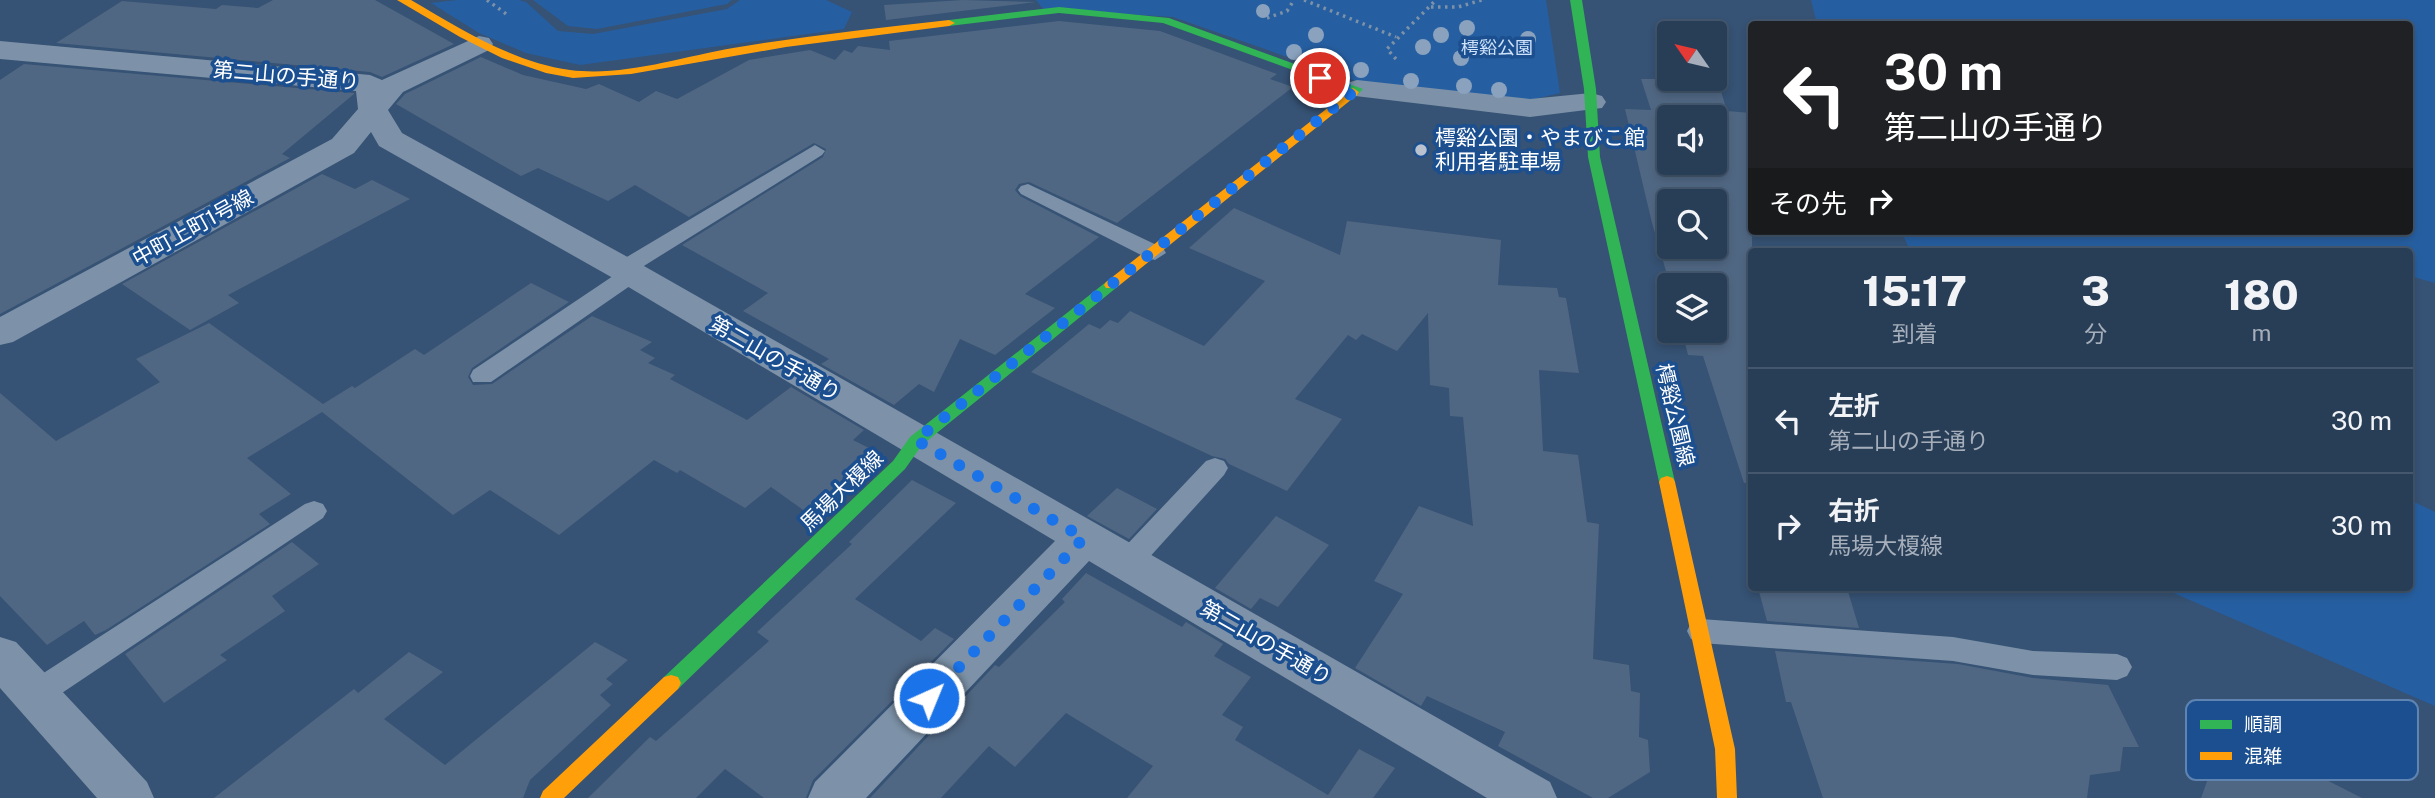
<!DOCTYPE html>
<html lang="ja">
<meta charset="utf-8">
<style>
:root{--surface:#283e57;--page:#344961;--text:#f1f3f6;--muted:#a5aeba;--line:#44576d}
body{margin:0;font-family:"Public Sans","Noto Sans JP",sans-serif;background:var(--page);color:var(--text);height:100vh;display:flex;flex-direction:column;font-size:26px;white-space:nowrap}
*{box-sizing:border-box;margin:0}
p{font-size:23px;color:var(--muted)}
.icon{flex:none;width:38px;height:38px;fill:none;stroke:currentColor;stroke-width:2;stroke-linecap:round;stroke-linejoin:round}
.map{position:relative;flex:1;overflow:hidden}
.details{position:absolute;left:1748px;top:248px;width:665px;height:343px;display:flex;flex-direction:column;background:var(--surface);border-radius:7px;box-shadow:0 4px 10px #0003,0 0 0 2px var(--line)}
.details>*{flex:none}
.banner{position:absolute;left:1748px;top:21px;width:665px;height:214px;border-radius:7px;box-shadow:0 4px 10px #0003,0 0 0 2px var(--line);background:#202124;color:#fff;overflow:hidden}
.needle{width:46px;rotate:304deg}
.controls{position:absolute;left:1657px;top:21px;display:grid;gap:14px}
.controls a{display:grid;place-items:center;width:70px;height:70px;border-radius:7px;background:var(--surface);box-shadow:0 4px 10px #0003,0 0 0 2px var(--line);font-size:35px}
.pin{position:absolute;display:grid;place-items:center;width:60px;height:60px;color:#fff;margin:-30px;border:4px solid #fff;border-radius:50%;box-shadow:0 2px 7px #0007}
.me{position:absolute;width:77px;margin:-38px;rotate:44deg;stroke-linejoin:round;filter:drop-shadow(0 0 5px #0008)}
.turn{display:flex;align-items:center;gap:24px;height:147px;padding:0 21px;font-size:32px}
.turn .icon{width:91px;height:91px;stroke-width:2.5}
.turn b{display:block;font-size:49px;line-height:60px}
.then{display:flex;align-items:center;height:66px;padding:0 21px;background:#0003;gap:14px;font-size:26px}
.eta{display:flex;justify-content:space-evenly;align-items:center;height:119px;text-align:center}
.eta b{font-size:42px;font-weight:800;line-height:49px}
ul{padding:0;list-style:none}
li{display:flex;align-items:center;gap:21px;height:105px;padding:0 21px;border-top:2px solid var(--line)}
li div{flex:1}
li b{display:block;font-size:26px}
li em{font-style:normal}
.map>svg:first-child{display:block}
</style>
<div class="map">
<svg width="2435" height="798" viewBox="0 0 2435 798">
<rect width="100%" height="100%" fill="#365274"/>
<!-- green -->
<path fill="#265fa1" d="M457,0h62l7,2 32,29 35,3 134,-25 13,-9h86l26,12 -8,17 -264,36 -54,-12 -47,-20 -48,-30z
M533,0h199l-5,4 -130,25 -29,-3z
M1036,0h510l14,93 -29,7 -175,-19 -183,-64 -130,-8z
M1811,0h624v283l-25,-7v-24h-499l-10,-21h509v-207h-593z
M2410,500l25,12v194l-273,-118h248z"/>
<!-- building -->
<path fill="#506783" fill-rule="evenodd" d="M273,0h102l79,44 -72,33 -12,-5 -314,-29 66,-42 94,8 6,-4 36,3z
M963,0l73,2 -150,18 -2,-15z
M1059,21l101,10 117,43 -7,5 23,8 -176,136 -88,-41 -10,2 -4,6 5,6 79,41 -74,57 30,14 -60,47 -35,-16 -26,53 -15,-8 -25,21 -73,-41 8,-5 -86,-48 25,-18 -86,-48 141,-88 3,-8 -12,-6 -125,74 -54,-32 -27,16 -70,-33 -17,8 -125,-72 9,-10 76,-37 42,18 63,14 13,-5 40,18 17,-11 21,8 72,-39 61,-10 25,10 9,-10 8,3 6,-7 32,4 -1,-9z
M24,64l330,29v1l-72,60 8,4 -290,156v-234z
M1641,79h57l3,8 19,1 7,23 25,2v369l-8,1 -41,-127 -15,-1 -6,-24h33v-46h-45l-18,-62 -27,-114 26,1zM1670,117h45v46h-45zM1670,201h45v46h-45z
M322,174l33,15 17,-9 38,19 -182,96 11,8 -49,27 -68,-46z
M1234,208l106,47 7,-34 154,19 -3,45 59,3 2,9 7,1 13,75 -40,-3 4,81 35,4 9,67 12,2 -6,135 36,6 2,26 9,2 -1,44 9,3 2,32 -42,26h-15l-95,-52 7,-14 -78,-36 -6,10 -66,-38 48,-74 -29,-13 45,-75 54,20 -10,-109 -13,-1 -1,-28 -19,-3 -2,-72 -31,38 -35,-17 -6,6 -8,-5 -53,64 47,20 -55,72 -58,-27 -4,-5 -13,-3 -181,-84 58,-48 11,5 10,-9 8,3 12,-12 74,35 61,-65 -76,-33z
M531,283l38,19 -97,66 -4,9 5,8 19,-1 100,-68 60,26 -12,8 15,8 -7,5 27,12 -5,4 77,41 44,-33 73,43 -11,10 28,14 -68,63 -42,-30 -26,21 -65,-38 -3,3 -23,-13 -95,75 -69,-45 -37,25 -131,-103 -75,46 44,36 -32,20 11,10 -164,106 -11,5 -11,-14 -37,24 -47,-49v-203l56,48 104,-59 -24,-23 73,-36 114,81 29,-18 3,2 60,-39 9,6z
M912,480l44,23 -101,96 66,42 14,-13 19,11 -141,141 -7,18h-42l-39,-29 -29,29h-108l62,-61 6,4 113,-100 -12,-9 95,-88 -3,-2z
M1117,488l40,21 -28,30 -42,-23z
M1276,516l53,29 -51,62 -18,-9 -9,11 -36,-21z
M292,542l27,22 -47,32 13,15 -65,44 7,5 -63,43 -39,-49z
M1086,573l96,54 4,-5 37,22 -9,12 37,21 -29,38 21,12 -8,13 93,55 31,-46 36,19 -22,30h-246l26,-32 -87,-53 -51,54 -26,-21 -48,52h-71l125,-133 4,2 66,-65 -3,-3z
M1758,588h89l12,40 -92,-7z
M595,642l33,18 -22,19 7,5 -13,11 11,10 -81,75 -7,18h-309l140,-109 4,4 51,-41 34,20 -59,47 61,46z
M1775,651l183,13 75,14 75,7 31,62h-16l-3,24 -30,4 -3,23h-264l-32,-96h-5z
M2226,729l136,69h-161z"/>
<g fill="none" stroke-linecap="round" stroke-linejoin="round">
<!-- path -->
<path stroke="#7d92a8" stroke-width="3.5" stroke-dasharray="2.5 4.5" stroke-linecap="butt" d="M487,0l22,16
M1304,0l92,37
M1431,7h27l24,-7
M1267,18l20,-7 7,-11
M1396,59l-9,-10 49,-49"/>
<!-- lane -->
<path fill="#7d92a8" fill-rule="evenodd" d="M815,145l10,6 -3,4 -183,114 4,5 -3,5 -149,103h-18l-3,-6 3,-6 143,-96 -4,-5 3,-5z
M1028,184l135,64 3,5 -11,7 -8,-2 -126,-64 -3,-4 3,-4z
M1215,458l9,3 4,7 -4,7 -87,96 -10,3 -10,-3 -4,-8 4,-8 89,-94z
M314,501l9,3 4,7 -4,7 -276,185 -11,4 -11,-4 -4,-9 4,-9 280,-181z
M1701,619l252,18 80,14 84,3 10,4 5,9 -5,9 -10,4 -84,-5 -80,-14 -252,-18 -10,-4 -4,-8 4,-8z"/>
<!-- street -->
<path fill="#7d92a8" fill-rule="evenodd" d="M479,36l10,2 4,6 -4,6 -86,42 -15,18 14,23 242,133 906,516 7,16h-70l-398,-237 -223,237h-58l7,-16 240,-241 -435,-259 -241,-136 -8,-14 -17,21 -341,189 -13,3v-28l332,-178 26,-30 -2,-18 -356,-32v-18l370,34 12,5z
M1357,80l173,19 61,-6 11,3 4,6 -4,6 -72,9 -183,-22 -5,-6 5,-6z
M0,637l16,5 131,140 7,16h-57l-97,-110z"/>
<!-- fast -->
<path fill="#30b455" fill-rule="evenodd" d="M1570,0h12l14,89 4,68 75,325 -2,4h-12l-2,-4 -71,-325 -4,-68z
M1059,7l110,11 194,71 -6,6h-8l-1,-5 -185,-67 -104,-10 -110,13 -6,-3 6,-3z
M1111,280l7,5 -2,3 -194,157 -17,24 -227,220 -7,2 -7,-2 -3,-6 3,-6 229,-216 17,-24 196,-155z"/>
<!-- slow -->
<path fill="#ff9f0a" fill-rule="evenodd" d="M397,0h14c50,29 101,62 159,70 53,7 111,-13 163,-22 72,-12 144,-20 216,-28l6,3 -6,3 -163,21 -155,27 -58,4 -27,-5 -44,-15 -42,-21z
M1353,88l6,4 -2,3 -241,193h-10l-2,-3 2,-3z
M1667,476l6,2 2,4 60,267 2,49h-20l-2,-49 -56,-267 2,-4z
M671,675l7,2 3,6 -3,6 -114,109h-24l3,-7 121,-114z"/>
</g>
<!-- trees -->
<g fill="#8aa2be">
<circle cx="1263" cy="11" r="7"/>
<circle cx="1467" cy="28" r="8"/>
<circle cx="1316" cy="35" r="8"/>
<circle cx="1441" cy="35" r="8"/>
<circle cx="1528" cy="39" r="8"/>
<circle cx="1423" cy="47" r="8"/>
<circle cx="1294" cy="52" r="8"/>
<circle cx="1461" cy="58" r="8"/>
<circle cx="1330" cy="61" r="8"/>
<circle cx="1361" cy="70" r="8"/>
<circle cx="1411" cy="81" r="8"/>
<circle cx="1464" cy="86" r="8"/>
<circle cx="1499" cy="90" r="8"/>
</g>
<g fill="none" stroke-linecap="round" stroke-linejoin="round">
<!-- route -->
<path stroke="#1a73e8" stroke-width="12" stroke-dasharray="0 21.6" d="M929,698l155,-160 -168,-98 441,-351 -37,-11"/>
</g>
<!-- markers -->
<circle fill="#b9c2ce" stroke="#1b4f8f" stroke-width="2.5" cx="1421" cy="150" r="7"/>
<g text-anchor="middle" stroke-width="7" stroke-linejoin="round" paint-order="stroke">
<!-- far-park labels -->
<g font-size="18" fill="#cfe3fa" stroke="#1b4f8f">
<text x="1497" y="54">樗谿公園</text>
</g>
<!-- street labels -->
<g font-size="21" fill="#fff" stroke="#1b4f8f">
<text transform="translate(286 76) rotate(5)" y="7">第二山の手通り</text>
<text transform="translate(193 228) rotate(-29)" y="7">中町上町1号線</text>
<text transform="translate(775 359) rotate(30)" y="7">第二山の手通り</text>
<text transform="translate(1675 415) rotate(77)" y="7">樗谿公園線</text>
<text transform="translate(842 491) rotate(-44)" y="7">馬場大榎線</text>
<text transform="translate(1266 643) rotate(30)" y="7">第二山の手通り</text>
</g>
<!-- poi labels -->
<g font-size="21" fill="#fff" stroke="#1b4f8f" text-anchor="start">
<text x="1435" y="145">樗谿公園・やまびこ館<tspan x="1435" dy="24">利用者駐車場</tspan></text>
</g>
</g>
<!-- legend -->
<rect x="2186" y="700" width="232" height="80" rx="10" fill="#1b4f8f" stroke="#5f84b1" stroke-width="2"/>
<rect x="2200" y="720" width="32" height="9" fill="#30b455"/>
<rect x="2200" y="752" width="32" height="8" fill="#ff9f0a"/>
<g font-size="19" fill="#fff">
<text x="2244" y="731">順調</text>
<text x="2244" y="763">混雑</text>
</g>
</svg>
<div class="controls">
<a><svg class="needle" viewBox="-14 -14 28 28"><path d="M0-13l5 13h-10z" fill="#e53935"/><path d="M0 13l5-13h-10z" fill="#a5aeba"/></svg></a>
<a><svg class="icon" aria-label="sound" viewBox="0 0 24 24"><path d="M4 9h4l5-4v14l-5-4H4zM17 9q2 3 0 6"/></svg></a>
<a><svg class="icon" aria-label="search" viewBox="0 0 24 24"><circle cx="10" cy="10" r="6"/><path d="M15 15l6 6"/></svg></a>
<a><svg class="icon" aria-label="layers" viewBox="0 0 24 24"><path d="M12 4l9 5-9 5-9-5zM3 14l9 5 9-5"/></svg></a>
</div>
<div class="pin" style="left:1320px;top:78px;background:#d93025"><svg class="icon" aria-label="arrive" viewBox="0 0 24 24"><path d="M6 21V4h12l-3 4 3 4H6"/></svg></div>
<svg class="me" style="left:929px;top:698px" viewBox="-20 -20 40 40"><circle r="17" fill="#1a73e8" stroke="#fff" stroke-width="3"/><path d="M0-11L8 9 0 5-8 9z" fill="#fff"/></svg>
<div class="banner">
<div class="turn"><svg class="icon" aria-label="left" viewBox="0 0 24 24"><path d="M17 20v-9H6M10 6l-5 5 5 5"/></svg><div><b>30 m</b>第二山の手通り</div></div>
<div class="then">その先<svg class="icon" aria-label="right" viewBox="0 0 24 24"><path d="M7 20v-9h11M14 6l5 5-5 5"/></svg></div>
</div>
<section class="details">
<div class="eta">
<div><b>15:17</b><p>到着</p></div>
<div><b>3</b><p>分</p></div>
<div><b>180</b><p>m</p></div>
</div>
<ul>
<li><svg class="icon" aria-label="left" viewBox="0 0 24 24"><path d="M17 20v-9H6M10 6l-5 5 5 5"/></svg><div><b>左折</b><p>第二山の手通り</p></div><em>30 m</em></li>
<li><svg class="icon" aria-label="right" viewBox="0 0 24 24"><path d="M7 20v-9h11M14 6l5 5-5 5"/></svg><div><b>右折</b><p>馬場大榎線</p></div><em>30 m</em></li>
</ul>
</section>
</div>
